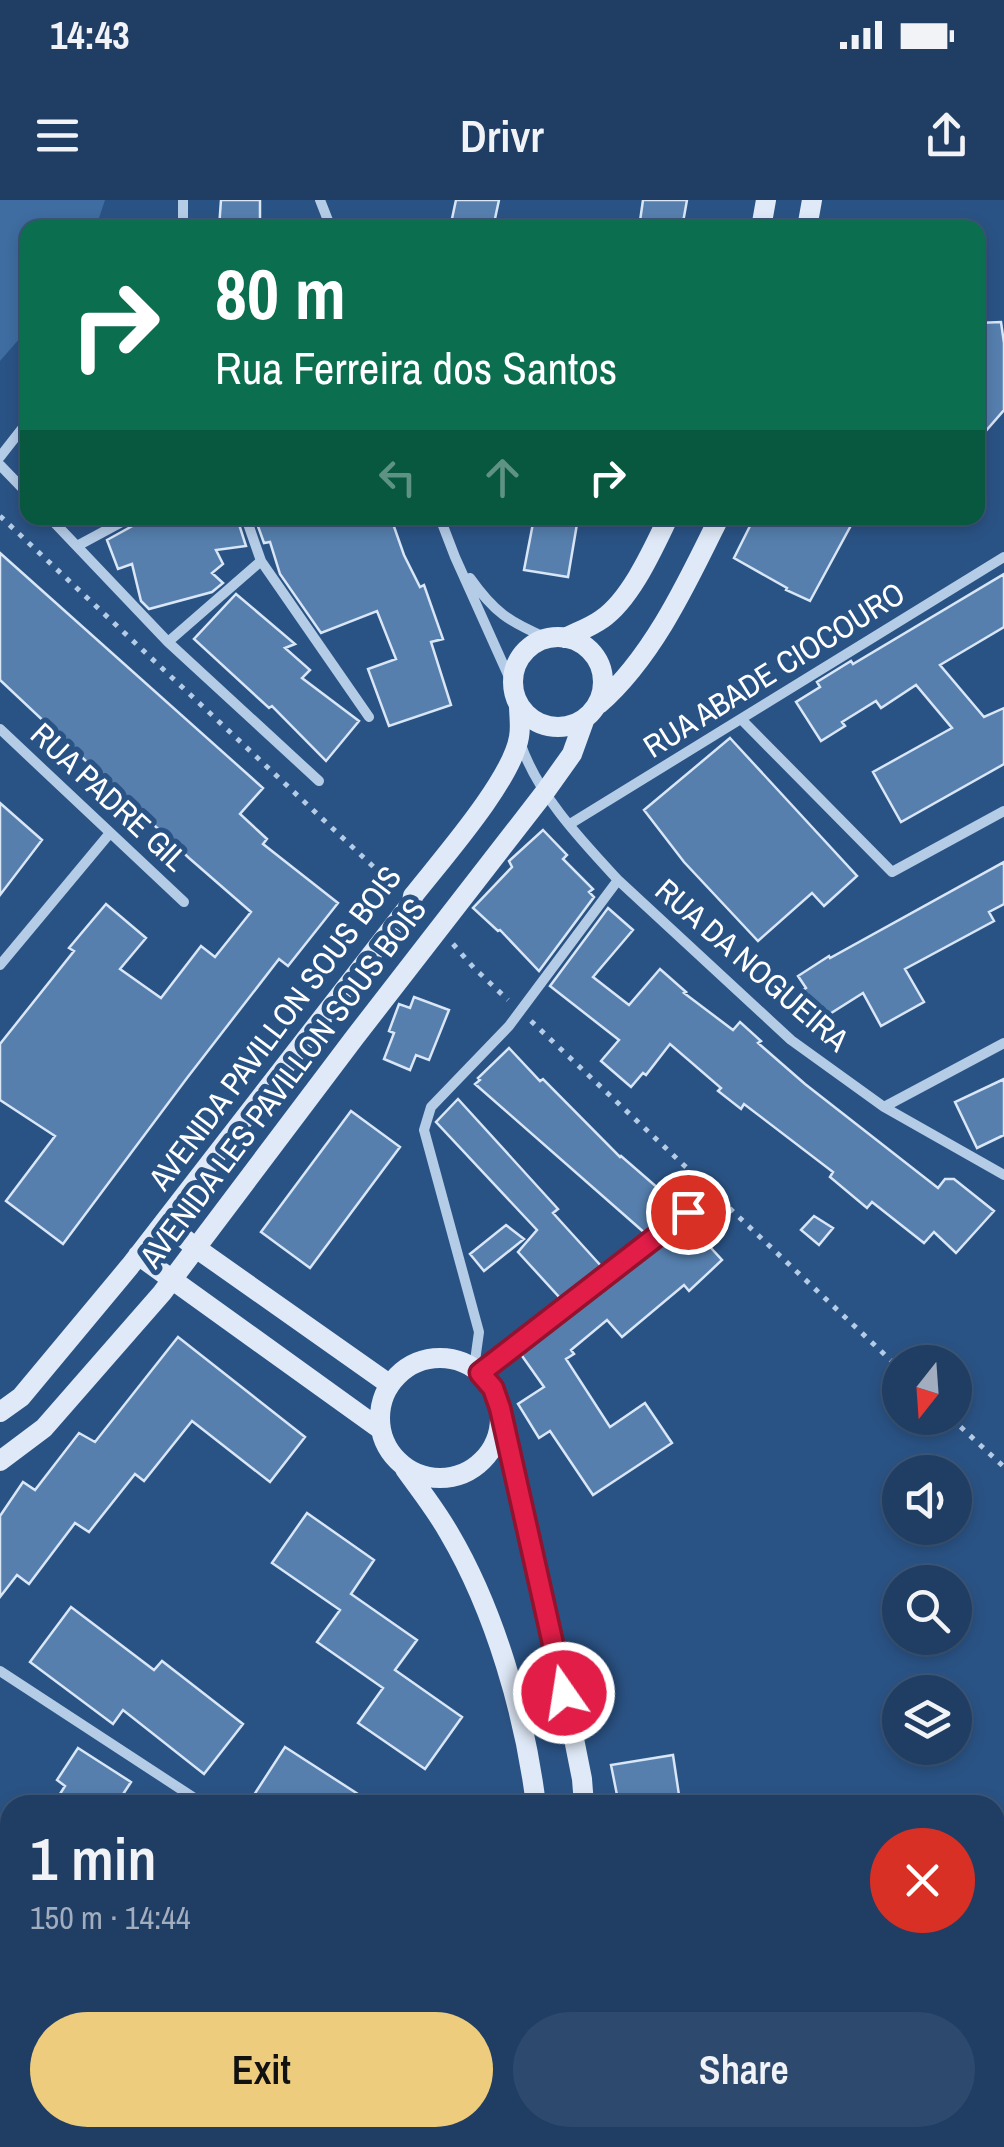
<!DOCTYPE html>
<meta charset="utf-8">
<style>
:root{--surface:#203e64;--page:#2d496d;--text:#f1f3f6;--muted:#a2aebf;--line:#3d5778;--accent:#edcc7d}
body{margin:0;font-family:"Archivo Narrow",sans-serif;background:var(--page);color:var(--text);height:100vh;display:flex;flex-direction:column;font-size:38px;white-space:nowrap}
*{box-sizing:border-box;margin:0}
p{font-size:32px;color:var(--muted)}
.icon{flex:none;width:55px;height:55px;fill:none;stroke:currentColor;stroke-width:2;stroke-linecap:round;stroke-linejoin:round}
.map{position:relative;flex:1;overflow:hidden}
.side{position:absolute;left:0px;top:1595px;width:1005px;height:352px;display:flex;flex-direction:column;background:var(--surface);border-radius:30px 30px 0 0;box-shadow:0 5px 15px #0003,0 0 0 2px var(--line)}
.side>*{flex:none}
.guide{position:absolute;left:20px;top:20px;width:965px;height:305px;border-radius:20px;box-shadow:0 5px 15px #0003,0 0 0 2px var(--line);background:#0b6e4f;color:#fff;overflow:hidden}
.needle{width:65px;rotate:197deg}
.tools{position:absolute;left:882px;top:1145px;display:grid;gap:20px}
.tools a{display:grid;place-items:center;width:90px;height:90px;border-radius:50%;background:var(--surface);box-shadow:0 5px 15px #0003,0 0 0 2px var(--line);font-size:50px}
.pin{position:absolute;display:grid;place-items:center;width:85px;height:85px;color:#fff;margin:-42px;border:5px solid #fff;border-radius:50%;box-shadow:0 2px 10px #0007}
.me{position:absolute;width:110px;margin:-55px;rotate:347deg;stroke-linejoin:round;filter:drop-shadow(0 0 8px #0008)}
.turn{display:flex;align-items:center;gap:35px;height:210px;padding:0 30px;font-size:45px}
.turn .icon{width:130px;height:130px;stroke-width:2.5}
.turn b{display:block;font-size:70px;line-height:85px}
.lanes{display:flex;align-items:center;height:95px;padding:0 30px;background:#0003;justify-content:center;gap:50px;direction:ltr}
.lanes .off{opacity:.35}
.round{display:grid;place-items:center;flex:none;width:105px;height:105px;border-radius:52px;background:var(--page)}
.headline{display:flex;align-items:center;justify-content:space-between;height:170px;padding:0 30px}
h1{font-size:60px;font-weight:600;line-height:75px}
.primary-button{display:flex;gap:20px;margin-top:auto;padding:20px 30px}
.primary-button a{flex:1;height:115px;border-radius:60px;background:var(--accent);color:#111;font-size:40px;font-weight:600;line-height:115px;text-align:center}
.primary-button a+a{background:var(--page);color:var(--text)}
.status{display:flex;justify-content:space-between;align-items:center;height:70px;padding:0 50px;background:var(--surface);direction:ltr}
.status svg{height:28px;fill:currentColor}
header{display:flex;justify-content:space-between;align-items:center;height:130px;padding:0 30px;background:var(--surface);font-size:45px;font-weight:600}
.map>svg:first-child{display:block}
</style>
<div class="status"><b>14:43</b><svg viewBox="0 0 49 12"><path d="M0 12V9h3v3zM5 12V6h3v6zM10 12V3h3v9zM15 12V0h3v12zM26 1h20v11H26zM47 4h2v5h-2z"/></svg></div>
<header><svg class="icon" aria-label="menu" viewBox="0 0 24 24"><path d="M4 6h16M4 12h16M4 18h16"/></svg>Drivr<svg class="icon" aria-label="share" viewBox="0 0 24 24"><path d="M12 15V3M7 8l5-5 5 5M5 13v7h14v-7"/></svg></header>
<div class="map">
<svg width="1004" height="1947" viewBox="0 0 1004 1947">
<rect width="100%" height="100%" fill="#2a5385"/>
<!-- green -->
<path fill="#3f6da1" d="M0,0h105l-9,27 -68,1 -1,102 -27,31z"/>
<!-- building -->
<path fill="#567fae" stroke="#d8e6f6" stroke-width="2.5" d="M221,0h39v28h-41z
M456,0h43l-6,28h-43z
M643,0h44l-5,28h-43z
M1001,122l3,21v67l-26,30v-117z
M138,318h99l9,28 -30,4 7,14 -11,9 11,10 -11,9 -63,17 -8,-8 -9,-37 -14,5 -11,-29 27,-15z
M255,318h136l13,37 16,32 4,-2 19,54 -12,3 20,63 -62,21 -21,-57 28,-10 -19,-48 -56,22 -41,-59 -10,-32 -6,1z
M534,318h44l-10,59 -44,-7z
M754,318h101l-45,83 -24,-11 1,-2 -53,-30z
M0,353l263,235 -23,26 27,25 -4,5 75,59 -50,63 -9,-7 -92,119 -124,166 -57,-43 49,-65 -55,-36v-56l74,-93 -5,-3 37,-44 40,34 -26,31 41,29 40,-52 14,11 36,-45 -62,-54 -189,-178z
M1004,374v53l-64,38 44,52 20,-9v56l-103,58 -28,-50 79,-44 -36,-43 -35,23 -5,-7 -34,21 3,4 -24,15 -25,-39 24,-15 -3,-5 34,-21 2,3z
M236,394l59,50 -10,4 25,22 -8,8 57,43 -33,40 -54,-55 -3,2 -75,-69z
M730,538l127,138 -33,30 -12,-13 -54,48 -74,-79 -40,-52z
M0,603l42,37 -42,55z
M543,630l24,25 -4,4 30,30 -4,3 5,5 -55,74 -39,-41 -2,1 -25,-23 39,-41 -3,-6z
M1004,662v42l-15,8 5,9 -89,48 19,33 -43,24 -18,-33 -46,29 -18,-29 7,-5 -8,-12 31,-20 1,2z
M608,708l25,22 -40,47 36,28 31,-36 26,23 -2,1 49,37 7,-8 21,19 -3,2 47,41 133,104 7,-9h9l40,32 -38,42 -22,-21 -10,11 -52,-41 -5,6 -37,-31 3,-5 -89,-68 -3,5 -23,-18 3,-3 -51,-44 -24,31 -3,-2 -12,14 -30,-26 18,-21 -69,-54z
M414,797l35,13 -20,50 -13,-5 -6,15 -26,-11 10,-26 -5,-2 10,-27 11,4z
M509,848l31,33 3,-2 77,78 1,-1 53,46 -2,3 4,5 -30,24 -171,-150 5,-4 -2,-2z
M1004,879v56l-27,13 -22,-46z
M458,899l100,110 -5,4 49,54 -41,32 -43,-47 19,-22 -101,-108z
M351,911l49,36 -90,121 -49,-36z
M814,1016l19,12 -14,17 -18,-15z
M688,1023l34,37 -33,31 -5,-6 -62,52 -15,-17 -36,30 3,4 -8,5 44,68 35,-24 27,40 -79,52 -43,-64 -11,7 -21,-34 26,-17 -24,-34z
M506,1025l18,14 -40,32 -14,-17z
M178,1137l127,100 -35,45 -78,-61 -48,60 -9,-7 -46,58 -14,-9 -46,61 -12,-9 -17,22v-81l23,-34 12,8 44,-57 16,9z
M307,1313l67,47 -23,34 66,46 -22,30 67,47 -37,52 -67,-46 25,-35 -66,-46 23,-32 -68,-47z
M71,1407l83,63 8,-9 81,63 -39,50 -81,-64 -10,14 -83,-62z
M285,1547l90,58h-111l-12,-7z
M78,1548l53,34 -15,23h-63l12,-19 -8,-6z
M673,1555l6,40 -60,10 -8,-40z"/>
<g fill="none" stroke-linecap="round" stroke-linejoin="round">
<!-- path -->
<path stroke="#b5cce7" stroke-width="5" stroke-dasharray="5 8" stroke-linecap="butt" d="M0,316l395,371
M453,744l21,24 34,32
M531,821l369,348
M951,1218l53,49"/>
<!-- street -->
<path stroke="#b5cce7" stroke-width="10" d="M320,0l11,28
M183,28v-28
M0,257l28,-36
M0,265l28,29
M50,318l118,124 151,139
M246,318l15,43 108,156
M440,318l15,39 58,129
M77,346l52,-28
M470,378c24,34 39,44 77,60
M168,442l93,-81
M742,520l150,152 112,-61
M0,529l184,173
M520,542c17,52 61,98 98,138l173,160 93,67 120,68
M570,624l434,-267
M0,765l110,-132
M884,907l120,-64
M474,1168l5,-36 -55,-202 7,-23 78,-81 109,-146
M480,1173l207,-160
M0,1471l205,134
M0,1851l10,-6
M399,1938l3,9
M258,1947l16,-9"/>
<!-- secondary -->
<path stroke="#dfe9f7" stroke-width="20" d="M761,28l5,-28
M807,28l5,-28
M513 482a45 45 0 1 1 90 0a45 45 0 1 1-90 0Z
M565,438c12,-6 26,-11 37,-19 29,-20 51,-70 66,-101
M599,504c54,-47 89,-123 120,-186
M164,1022l32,26 193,136
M138,1055l242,174
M380 1218a60 60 0 1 1 120 0a60 60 0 1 1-120 0Z
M500,1207l72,322 10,50 2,26
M0,1212l21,-15 109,-131 282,-364 1,-6c29,-37 99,-116 106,-159 2,-10 0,-22 0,-32
M0,1261l44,-33 118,-135 193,-256 190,-245 27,-38 13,-36
M405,1269c15,21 31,41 44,64 46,78 76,182 87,272
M553,1938l2,9
M581,1938l1,9"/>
</g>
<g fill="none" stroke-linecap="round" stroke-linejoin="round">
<!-- route casing -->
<g stroke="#92132f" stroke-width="25">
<path id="route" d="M564,1493l-64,-285 -7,-20 -13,-15 208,-161"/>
</g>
<!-- route -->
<use href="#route" stroke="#e11d48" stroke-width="18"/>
</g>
<g text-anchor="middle" stroke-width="10" stroke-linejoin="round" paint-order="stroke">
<!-- street labels -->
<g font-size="32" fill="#fff" stroke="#2a5385">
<text transform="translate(774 470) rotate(-32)" y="11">RUA ABADE CIOCOURO</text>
<text transform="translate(109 597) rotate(43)" y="11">RUA PADRE GIL</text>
<text transform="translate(752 765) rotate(41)" y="11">RUA DA NOGUEIRA</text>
<text transform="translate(275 828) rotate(-53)" y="11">AVENIDA PAVILLON SOUS BOIS</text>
<text transform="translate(283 883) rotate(-53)" y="11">AVENIDA LES PAVILLON SOUS BOIS</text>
</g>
</g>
</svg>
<div class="tools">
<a><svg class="needle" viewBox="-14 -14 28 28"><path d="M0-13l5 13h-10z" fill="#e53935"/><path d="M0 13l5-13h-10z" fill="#a2aebf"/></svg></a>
<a><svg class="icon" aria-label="sound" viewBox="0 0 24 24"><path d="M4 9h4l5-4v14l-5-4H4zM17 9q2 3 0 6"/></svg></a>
<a><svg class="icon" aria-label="search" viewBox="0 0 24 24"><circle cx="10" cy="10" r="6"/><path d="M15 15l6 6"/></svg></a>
<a><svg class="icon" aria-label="layers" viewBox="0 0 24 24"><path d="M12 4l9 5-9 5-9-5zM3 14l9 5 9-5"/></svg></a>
</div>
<div class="pin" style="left:688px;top:1012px;background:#d93025"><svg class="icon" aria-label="arrive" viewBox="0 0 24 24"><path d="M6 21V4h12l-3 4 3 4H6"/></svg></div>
<svg class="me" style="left:564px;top:1493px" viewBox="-20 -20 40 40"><circle r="17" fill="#e11d48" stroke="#fff" stroke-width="3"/><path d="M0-11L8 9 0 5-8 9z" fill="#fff"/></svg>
<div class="guide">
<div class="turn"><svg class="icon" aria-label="right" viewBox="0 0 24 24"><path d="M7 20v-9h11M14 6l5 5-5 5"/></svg><div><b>80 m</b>Rua Ferreira dos Santos</div></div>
<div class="lanes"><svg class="icon off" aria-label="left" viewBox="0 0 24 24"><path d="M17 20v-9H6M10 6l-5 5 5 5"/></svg><svg class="icon off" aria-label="ahead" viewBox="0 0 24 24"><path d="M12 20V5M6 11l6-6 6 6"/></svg><svg class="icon" aria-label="right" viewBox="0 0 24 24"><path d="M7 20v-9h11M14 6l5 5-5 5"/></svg></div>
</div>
<section class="side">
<div class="headline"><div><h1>1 min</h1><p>150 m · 14:44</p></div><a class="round" style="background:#d93025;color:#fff"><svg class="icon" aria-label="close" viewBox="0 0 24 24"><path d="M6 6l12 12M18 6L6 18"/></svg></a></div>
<div class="primary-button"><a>Exit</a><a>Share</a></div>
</section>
</div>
